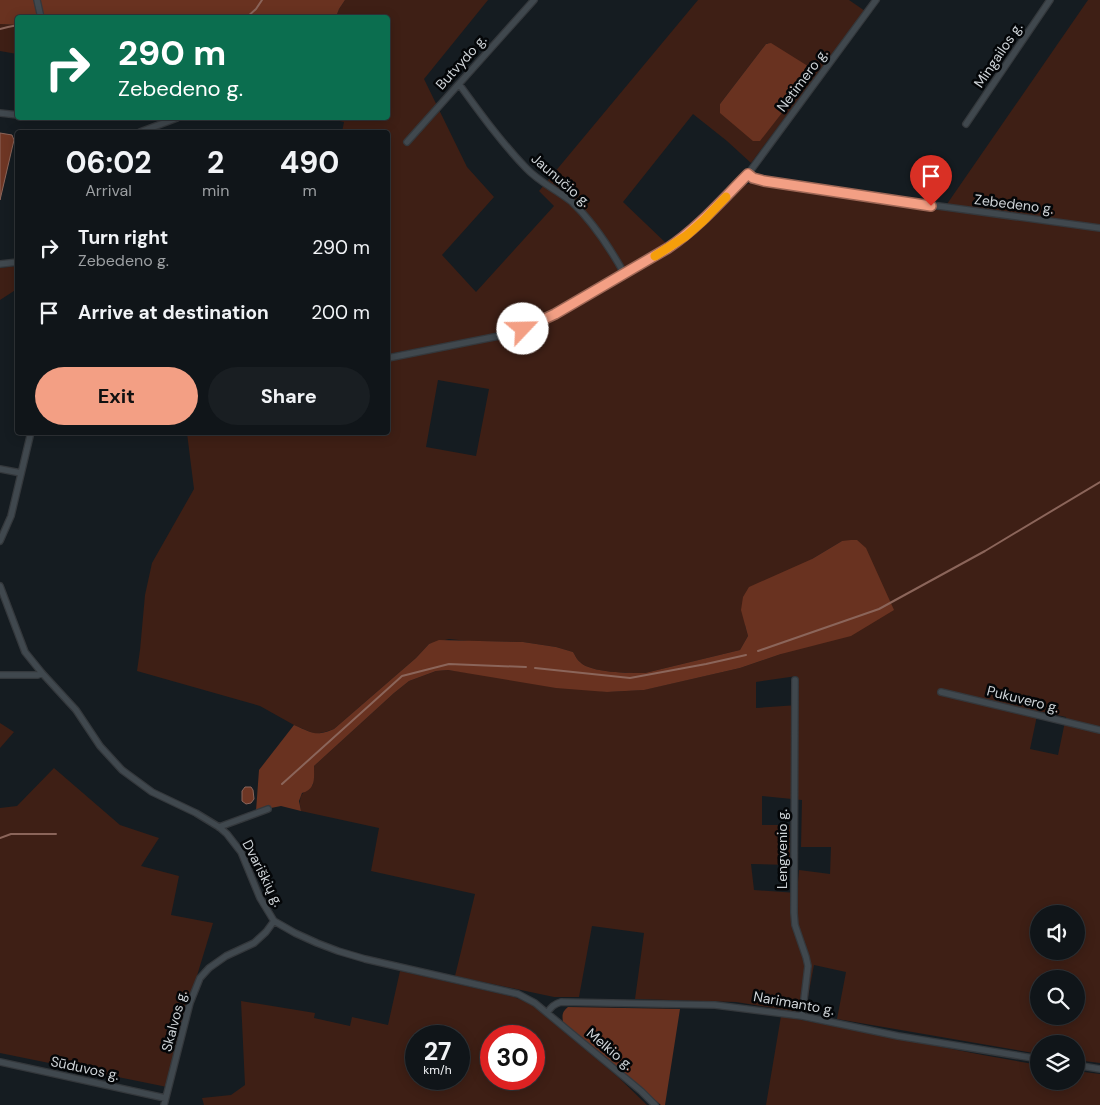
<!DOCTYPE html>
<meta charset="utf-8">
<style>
:root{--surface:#101519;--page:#191e22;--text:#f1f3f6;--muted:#9c9fa2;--line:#303438;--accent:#f39f84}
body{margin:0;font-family:"DM Sans",sans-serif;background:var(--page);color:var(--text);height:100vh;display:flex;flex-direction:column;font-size:19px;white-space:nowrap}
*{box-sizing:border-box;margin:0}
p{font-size:16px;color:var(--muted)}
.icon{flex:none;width:28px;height:28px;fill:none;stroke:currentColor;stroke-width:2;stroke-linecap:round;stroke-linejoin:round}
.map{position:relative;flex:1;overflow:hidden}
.side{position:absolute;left:15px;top:130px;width:375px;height:305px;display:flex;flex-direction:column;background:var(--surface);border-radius:5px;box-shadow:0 2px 12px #0003,0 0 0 1px var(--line)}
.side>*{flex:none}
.guide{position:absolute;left:15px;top:15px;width:375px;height:105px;border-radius:5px;box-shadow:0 2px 12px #0003,0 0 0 1px var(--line);background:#0b6e4f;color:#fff;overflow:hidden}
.controls{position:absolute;left:1030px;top:905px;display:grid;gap:10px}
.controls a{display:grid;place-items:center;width:55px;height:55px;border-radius:50%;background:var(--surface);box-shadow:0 2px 12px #0003,0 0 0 1px var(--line);font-size:25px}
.speed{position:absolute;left:405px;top:1025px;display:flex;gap:10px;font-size:25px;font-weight:700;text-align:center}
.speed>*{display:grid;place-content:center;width:65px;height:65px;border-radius:50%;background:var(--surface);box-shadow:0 2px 12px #0003,0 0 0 1px var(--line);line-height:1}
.speed small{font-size:12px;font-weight:400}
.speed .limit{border:8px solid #d22;background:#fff;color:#111}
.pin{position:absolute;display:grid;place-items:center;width:42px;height:42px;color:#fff;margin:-51px -21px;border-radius:50% 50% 50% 0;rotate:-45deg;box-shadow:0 0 5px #0007}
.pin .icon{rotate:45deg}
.me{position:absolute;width:55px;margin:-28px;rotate:66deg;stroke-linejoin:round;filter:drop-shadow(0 0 4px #0008)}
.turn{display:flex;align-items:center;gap:18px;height:105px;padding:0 20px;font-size:22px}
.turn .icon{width:65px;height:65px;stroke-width:2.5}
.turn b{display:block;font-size:35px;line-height:42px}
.eta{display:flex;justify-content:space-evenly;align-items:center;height:85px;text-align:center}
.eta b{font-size:30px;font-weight:700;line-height:35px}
.cta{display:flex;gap:10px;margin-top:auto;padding:10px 20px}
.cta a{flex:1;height:58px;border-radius:30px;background:var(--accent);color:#111;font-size:20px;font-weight:700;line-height:58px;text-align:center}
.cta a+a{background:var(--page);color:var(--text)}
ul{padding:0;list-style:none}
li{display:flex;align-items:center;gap:15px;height:65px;padding:0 20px}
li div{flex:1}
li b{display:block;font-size:19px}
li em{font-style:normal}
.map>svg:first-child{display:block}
</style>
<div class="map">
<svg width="1100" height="1105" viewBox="0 0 1100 1105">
<rect width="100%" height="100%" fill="#151c21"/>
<!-- green -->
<path fill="#3e1f15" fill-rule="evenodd" d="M345,0h143l-64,79 43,88 27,30 -52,58 34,37 78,-86 -15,-15 159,-191h151l16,11 -114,152 -24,-22 -34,-27 -70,88 45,43 -116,67 -26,13 -18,6 -120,23v-222h-46l2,-10 -18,-4h62v-100l-52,-1 3,-8zM768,43l-48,66v-5l46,-60z
M1088,0h12v225l-153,-21z
M0,24l17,1v29l-17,-3z
M751,183l349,47v833l-24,-3v-16h-37v10l-202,-35 9,-47 -32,-7 -9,48 -69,-11 -101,-3 9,-66 -52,-7 -13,71h-25l-99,-21 20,-82 -104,-23 8,-43 -78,-17c-3,-15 0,-18 12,-26l1,-19 80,-73 15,-12 27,-10 12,-1 159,22 36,-2 97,-22 41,-14 61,-113 -30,18 -67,66 3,11 -8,14 -95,23c-15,0 -55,0 -65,-11 -3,-2 -5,-7 -7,-10l-17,-5 -33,-5 -55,-1 -19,-2 -20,5 -13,14 -82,71 -9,3 -10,2 -21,-9 -34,-19 -123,-35 3,-21 5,-55 7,-32 42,-74 -7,-56 201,-1v-71l123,-25 37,-14 137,-81c6,-5 12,-10 18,-15 15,-14 27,-38 48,-43zM438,380l51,9 -13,67 -50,-9zM797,676l1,29 -42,3v-26zM1038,711l28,6 -8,38 -28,-6zM762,796l40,4 -1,47h30l-1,27 -31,-4 -2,23 -43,-3 -3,-26 39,1v-40h-28zM1039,914h37v37h-37zM1039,979h37v37h-37z
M17,266v23l-17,11v-32z
M0,723l14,9 -14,16z
M54,768l66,57 39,13 -18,28 38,10 -8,39 42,8 -17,56 -29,108 -167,-34v-245l17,-2z
M400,971l114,26 17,7 87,73 29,28h-443l-2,-7 29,-3 14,-10 -4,-84 74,12 -1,5 36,8 2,-9 36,8zM416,1036h43v43h-43zM491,1036h43v43h-43z
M781,1016l202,39 56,10v16h37v-10l24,3v31h-334z"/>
<!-- forest -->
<path fill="#693220" d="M0,0h345l-6,9 -3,8 -318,1 -1,7 -17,-1z
M771,43l40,25 2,5 -53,68h-7l-33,-28v-9l46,-60z
M851,540h6l9,8 28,62 -43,26 -70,18 -41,14 -96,22 -37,2 -51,-4 -108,-18 -12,1 -27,10 -15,12 -80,73c0,13 2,23 -12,27l-3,8 2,10 -20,-5 -25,5 3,-41 35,-45c19,8 21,12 40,4l82,-71 13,-14 10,-4 84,2 33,5 17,5c2,3 4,8 7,10 10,11 50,11 65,11l95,-23 8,-14 -7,-26 2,-13 6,-10 63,-28 30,-18z
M568,1007l112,2 -15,96h-4l-98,-83c-1,-7 -1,-10 5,-15z"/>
<!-- water -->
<path fill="#6e3624" stroke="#8b655a" d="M0,133l12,2 2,5 -14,60z
M245,787h6l2,3 1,9 -3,4 -5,1 -4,-3v-10z"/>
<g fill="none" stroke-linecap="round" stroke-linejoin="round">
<!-- stream -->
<path stroke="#8b655a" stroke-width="2" d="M246,18l10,-9 6,-9
M0,29l8,-2 10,-2
M758,651l121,-42 106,-58 115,-69
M535,668l95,10 76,-14 40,-9
M282,784l120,-108 47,-12 77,3
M0,838l11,-4h45"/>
<!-- street casing -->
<g stroke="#34383c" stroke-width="8">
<path id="street" d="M37,0l4,18
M459,84c21,29 42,58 67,84 13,14 31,22 46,34 19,18 39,48 52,71
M0,113l18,2
M966,124l84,-124
M140,132l37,-14
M407,142l127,-142
M748,174l5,4 11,3 167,24 169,23
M0,264l18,-2
M388,358l121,-24 30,-11 16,-8 113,-67 18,-12 17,-15 45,-47 128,-174
M0,469l21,4
M0,541l11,-25 20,-84
M0,586l25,66 17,21 34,37 24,36 22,24 30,22 44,21 23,14 8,7 14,18 19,46 14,23 21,12 22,10 21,8 27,8 153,35 17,9 12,10 94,78 14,14
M0,675h38l4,-2
M795,680l-1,233 1,12 11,32 2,9 -6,50
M941,692l159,38
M219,827l49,-18
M547,1013c4,-6 7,-9 14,-11l154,3 87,11 96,20 141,23
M0,1062l165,36
M1076,1065l24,4
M164,1105l26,-102 10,-25 9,-10 17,-12 28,-13 12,-11 8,-11"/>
</g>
<!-- street -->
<use href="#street" stroke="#40484e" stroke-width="5.5"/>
</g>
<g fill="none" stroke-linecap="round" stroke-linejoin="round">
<!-- route casing -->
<g stroke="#9e6756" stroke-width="12">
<path id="route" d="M523,329l32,-15 113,-66c30,-20 54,-48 80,-74l5,4 11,3 167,25"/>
</g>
<!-- route -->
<use href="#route" stroke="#f39f84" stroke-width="9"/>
<!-- slow -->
<path stroke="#f59e0b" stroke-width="9" d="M655,256l31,-20 17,-15 23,-24"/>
</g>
<g text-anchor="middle" stroke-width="5" stroke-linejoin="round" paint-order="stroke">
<!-- street labels -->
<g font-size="14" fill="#ced3d7" stroke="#040608">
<text transform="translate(998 55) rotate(-56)" y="5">Mingailos g.</text>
<text transform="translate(461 62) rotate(-48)" y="5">Butvydo g.</text>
<text transform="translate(802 80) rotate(-53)" y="5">Netimero g.</text>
<text transform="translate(561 180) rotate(41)" y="5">Jaunučio g.</text>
<text transform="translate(1014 204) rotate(7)" y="5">Zebedeno g.</text>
<text transform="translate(1023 699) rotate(14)" y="5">Pukuvero g.</text>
<text transform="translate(782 849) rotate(-90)" y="5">Lengvenio g.</text>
<text transform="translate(263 873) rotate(63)" y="5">Dvariškių g.</text>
<text transform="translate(794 1003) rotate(10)" y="5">Narimanto g.</text>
<text transform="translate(174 1021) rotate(-75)" y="5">Skalvos g.</text>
<text transform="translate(610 1049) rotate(40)" y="5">Melkio g.</text>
<text transform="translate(85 1068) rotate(12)" y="5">Sūduvos g.</text>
</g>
</g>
</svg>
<div class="controls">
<a><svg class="icon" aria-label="sound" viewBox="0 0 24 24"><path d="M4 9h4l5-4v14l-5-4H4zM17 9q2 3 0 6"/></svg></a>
<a><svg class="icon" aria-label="search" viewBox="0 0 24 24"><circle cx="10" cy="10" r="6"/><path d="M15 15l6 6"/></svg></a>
<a><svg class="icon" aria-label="layers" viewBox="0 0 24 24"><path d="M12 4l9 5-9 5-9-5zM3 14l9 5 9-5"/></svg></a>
</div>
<div class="speed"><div>27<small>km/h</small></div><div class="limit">30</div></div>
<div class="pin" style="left:931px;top:206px;background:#d93025"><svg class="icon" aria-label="arrive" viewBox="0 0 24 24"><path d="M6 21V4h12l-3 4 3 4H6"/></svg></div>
<svg class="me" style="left:523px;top:329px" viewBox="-20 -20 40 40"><circle r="19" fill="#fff"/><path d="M0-13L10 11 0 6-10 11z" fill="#f39f84"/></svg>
<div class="guide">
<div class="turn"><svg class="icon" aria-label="right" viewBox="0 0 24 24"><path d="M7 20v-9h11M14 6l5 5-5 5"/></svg><div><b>290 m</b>Zebedeno g.</div></div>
</div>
<section class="side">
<div class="eta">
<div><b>06:02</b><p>Arrival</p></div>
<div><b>2</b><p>min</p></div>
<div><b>490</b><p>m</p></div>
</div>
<ul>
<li><svg class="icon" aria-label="right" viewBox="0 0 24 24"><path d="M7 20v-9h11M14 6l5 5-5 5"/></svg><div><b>Turn right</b><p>Zebedeno g.</p></div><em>290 m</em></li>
<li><svg class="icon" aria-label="arrive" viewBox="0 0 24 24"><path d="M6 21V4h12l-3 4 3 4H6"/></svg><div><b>Arrive at destination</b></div><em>200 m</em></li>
</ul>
<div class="cta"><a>Exit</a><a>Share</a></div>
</section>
</div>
